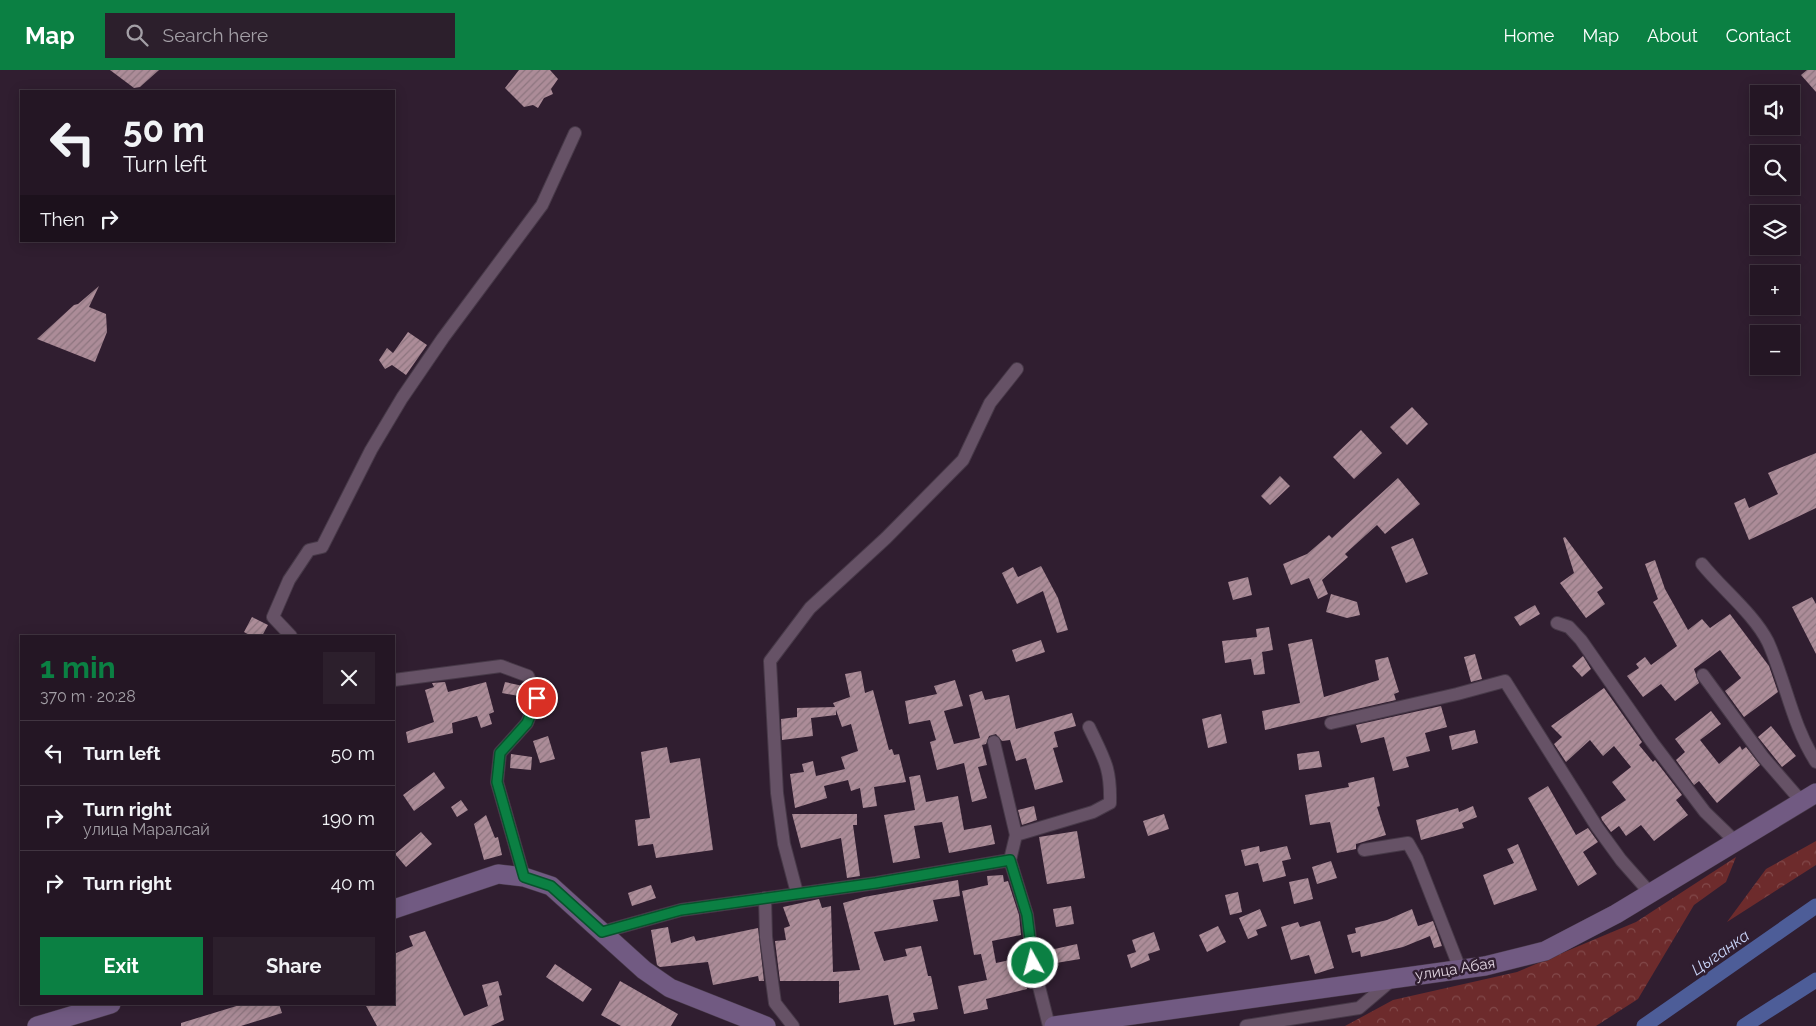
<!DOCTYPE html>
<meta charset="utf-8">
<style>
:root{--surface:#241624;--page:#2c1f2c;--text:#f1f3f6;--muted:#a39fa6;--line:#413541;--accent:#0b8043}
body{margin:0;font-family:Raleway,sans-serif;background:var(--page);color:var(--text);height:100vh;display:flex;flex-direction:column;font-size:19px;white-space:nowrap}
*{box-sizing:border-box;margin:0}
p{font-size:16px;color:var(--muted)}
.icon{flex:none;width:28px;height:28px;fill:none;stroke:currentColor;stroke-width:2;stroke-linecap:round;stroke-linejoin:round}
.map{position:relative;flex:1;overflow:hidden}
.sheet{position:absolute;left:20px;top:565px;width:375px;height:370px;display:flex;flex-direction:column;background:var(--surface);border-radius:0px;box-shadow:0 2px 12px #0003,0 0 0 1px var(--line)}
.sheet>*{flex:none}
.hud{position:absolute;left:20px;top:20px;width:375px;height:152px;border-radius:0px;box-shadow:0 2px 12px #0003,0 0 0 1px var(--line);background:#241624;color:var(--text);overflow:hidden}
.fabs{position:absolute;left:1750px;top:15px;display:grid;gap:10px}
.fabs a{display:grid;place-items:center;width:50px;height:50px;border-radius:0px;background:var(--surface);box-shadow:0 2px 12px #0003,0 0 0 1px var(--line);font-size:25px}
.pin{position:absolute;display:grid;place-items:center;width:42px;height:42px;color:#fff;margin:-21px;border:2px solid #fff;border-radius:50%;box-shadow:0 1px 5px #0007}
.me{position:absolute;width:55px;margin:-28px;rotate:353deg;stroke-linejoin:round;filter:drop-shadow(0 0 4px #0008)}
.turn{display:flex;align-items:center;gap:18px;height:105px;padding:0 20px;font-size:22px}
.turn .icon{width:65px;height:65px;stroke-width:2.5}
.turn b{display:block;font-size:35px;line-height:42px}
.then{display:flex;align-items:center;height:48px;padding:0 20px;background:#0003;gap:10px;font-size:19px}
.round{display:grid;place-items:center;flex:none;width:52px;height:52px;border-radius:0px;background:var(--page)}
.headline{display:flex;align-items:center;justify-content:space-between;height:85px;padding:0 20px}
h1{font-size:30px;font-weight:700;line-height:38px;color:var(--accent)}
.primary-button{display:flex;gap:10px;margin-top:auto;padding:10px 20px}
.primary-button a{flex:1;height:58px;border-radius:0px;background:var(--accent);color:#fff;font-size:20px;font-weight:700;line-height:58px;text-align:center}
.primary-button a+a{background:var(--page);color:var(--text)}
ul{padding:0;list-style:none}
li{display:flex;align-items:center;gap:15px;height:65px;padding:0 20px;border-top:1px solid var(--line)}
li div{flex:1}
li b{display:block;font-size:19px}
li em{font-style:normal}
header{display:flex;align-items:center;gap:30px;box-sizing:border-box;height:70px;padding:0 25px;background:var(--accent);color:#fff}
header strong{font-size:24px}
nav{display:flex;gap:28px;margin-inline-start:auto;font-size:18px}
.search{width:350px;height:45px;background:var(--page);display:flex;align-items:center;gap:12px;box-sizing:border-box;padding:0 18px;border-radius:0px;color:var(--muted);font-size:19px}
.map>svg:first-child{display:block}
</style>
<header>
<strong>Map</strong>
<div class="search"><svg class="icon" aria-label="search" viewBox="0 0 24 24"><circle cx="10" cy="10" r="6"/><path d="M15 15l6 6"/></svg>Search here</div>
<nav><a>Home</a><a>Map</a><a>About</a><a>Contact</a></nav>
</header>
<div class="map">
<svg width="1816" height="956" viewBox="0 0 1816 956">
<defs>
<pattern id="forest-crowns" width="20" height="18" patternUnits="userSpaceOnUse" patternTransform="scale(1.25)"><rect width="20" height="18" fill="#6d2b2c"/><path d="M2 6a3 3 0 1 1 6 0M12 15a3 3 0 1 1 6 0" fill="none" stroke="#82494a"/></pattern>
<pattern id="building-hatch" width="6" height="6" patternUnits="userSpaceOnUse" patternTransform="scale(1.25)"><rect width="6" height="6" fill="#ac8c98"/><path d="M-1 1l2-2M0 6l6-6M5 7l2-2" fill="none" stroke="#8d757f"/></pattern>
</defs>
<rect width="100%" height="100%" fill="#301e30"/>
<!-- forest -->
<path fill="url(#forest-crowns)" d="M1816,771v24l-89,57 39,-53z
M1736,787l-10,25 -32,23 -56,94 -42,27h-251l48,-26 124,-28 119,-50z"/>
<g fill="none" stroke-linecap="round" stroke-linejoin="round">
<!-- canal -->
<path stroke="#4d5d98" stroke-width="15" d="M1644,956l172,-120
M1744,956l72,-46"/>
</g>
<!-- building -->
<path fill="url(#building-hatch)" d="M110,0h49l-19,17 -6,1z
M519,0h31l8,9 -7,10 2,5 -9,4 -6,10 -5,-3 -9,2 -19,-19z
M1807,0h9v22l-15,-17z
M99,216l-10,21 17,7 1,18 -12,30 -58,-23 37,-34 4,-1z
M408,262l19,13 -21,30 -14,-10 -7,4 -6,-9 8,-12 6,5z
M1412,337l16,17 -21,21 -17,-18z
M1361,360l21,23 -28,26 -21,-22z
M1816,383v55l-67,32 -15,-37 11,-5 4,10 29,-14 -10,-21z
M1280,406l10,10 -20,19 -9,-9z
M1398,408l22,26 -35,30 -8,-9 -32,29 3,3 -26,23 6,14 -10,5 -9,-21 -18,7 -8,-21 24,-10 22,-19 3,3z
M1565,467l38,51 -6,4 8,12 -19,14 -26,-35 14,-10 -11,-35z
M1413,468l15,36 -22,9 -15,-36z
M1655,490l10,29 23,41 14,-11 8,9 20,-14 39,52 9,26 -34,25 -19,-26 16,-13 -21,-28 -26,19 5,14 -24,18 -14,-17 -18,13 -16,-21 12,-8 -3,-4 9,-7 6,8 26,-19 -24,-44 5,-3 -13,-35z
M1041,496l17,32 10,32 -11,3 -14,-42 -26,13 -15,-31 11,-6 5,10z
M1248,507l4,18 -19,5 -5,-18z
M1331,524l26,8 3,13 -13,3 -21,-6z
M1812,527l4,7v50l-24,-47z
M1535,535l5,9 -20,12 -6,-9z
M252,547l16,8 -6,11h-11l-7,-4z
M1269,557l4,23 -11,2 3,22 -11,1 -3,-16 -26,4 -3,-22 35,-4 -1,-8z
M1312,569l12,58 55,-17 -4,-20 13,-3 11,35 -5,2 2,6 -131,30 -3,-19 38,-8 -12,-59z
M1041,570l4,12 -29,10 -4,-12z
M1475,584l7,25 -11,3 -7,-25z
M1583,586l8,13 -9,8 -10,-11z
M861,601l4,22 8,-3 16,60 3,-1 2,6 5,-1 7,28 -32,5 3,19 -14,2 -3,-20 -9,3 -3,-11 -24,6 3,12 -32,10 -5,-34 14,-2 -2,-8 11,-3 3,15 29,-7 -4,-12 17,-6 -7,-27 -9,3 -6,-17v5l-25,3 2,18 -31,4 -1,-21 16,-2v-9l38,-1 -2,-4 17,-6 -5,-23z
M955,610l8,26 -19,5 10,33 26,-6 -11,-43 13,-4 3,9 24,-5 7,34 56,-16 4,13 -22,6 4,15 -5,1 10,34 -28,8 -9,-32 -10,3 -6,-21 -8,1 -6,-7 -7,2 -3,8 -4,1 5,20 -9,2 9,31 -15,4 -8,-39 -27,7 -7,-28 6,-2 -6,-20 -21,4 -4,-23 32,-7 -3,-8z
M445,612l3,10 38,-10 8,30 -5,2 3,10 -11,4 -4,-12 -25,7 1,10 -45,10 -2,-11 28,-10 -9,-32 9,-3 -2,-4z
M505,612l18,4 2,5 -1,6 -22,-4z
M1604,618l38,54 -3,3 14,17 2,-2 27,35 -6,5 12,15 -34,26 -13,-16 -15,11 -7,-10 -8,6 -9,-12 -1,-3 25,-17 -14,-18 19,-15 -17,-21 -11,10 -13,-16 -24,22 -12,-18 8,-7 -11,-11z
M1441,636l6,21 -22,6 5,18 -24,6 3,10 -16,4 -9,-34 -23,6 -5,-18z
M1711,641l10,13 -21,16 19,24 21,-18 2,4 4,-3 14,18 -43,38 -18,-22 -5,4 -18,-25 9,-8 -10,-13z
M1221,644l6,29 -19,5 -6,-29z
M1771,656l25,30 -14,11 -24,-30z
M1475,660l3,13 -26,7 -3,-14z
M548,666l7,23 -15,4 -7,-22z
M667,677l3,16 30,-5 13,92 -57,8 -3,-14 -15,2 -3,-26 15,-2 -9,-66z
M1319,681l3,16 -23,3 -2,-16z
M511,684l21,3 -1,13 -21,-2z
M434,702l11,16 -31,23 -11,-16z
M920,705l6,27 32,-6 6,34 27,-5 4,19 -46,9 -7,-31 -28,4 6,32 -27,5 -9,-48 31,-5 -6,-33z
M1374,707l6,29 -3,1 9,28 -30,9v5l-19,4 -7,-31 -20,3 -5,-30 44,-8 -1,-4z
M1548,716l28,49 12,-7 10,14 -15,10 14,22 -19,12 -50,-88z
M461,730l7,10 -11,7 -6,-10z
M1034,736l3,14 -15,5 -4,-15z
M1473,736l4,11 -15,6 2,5 -43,12 -5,-20 42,-12 1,4z
M792,744h65v11h-4l7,51 -13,2 -6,-40 -40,10z
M1164,744l5,15 -21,7 -5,-15z
M486,745l9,23 3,-1 4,18 -18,5 -10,-36z
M1077,761l8,47 -38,6 -8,-47z
M421,762l11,12 -26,23 -11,-13z
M1518,774l19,46 -43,15 -11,-30 31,-12 -7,-14z
M1259,776l1,6 27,-6 4,13 -9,2 4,15 -23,6 -5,-19 -13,3 -4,-16z
M1331,791l6,17 -20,6 -5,-17z
M1003,805l1,7 4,-1 11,34 2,20 -29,6 4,22 23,-5 8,31 -41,10 2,10 -24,5 -6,-28 29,-6 -6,-26 -7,1 -12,-64 26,-6 -1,-9z
M1308,808l5,21 -19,5 -5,-22z
M958,810l2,16 -27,4 5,21 -64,11 10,29 23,-5 -2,-7 16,-3 7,30h3l7,33 -25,4 2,8 -21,4 -6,-30 -49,8v-22h-59l-5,-40 11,-1 -2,-12 6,-2 -7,-19 36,-8 3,9 9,-2 2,66 27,-2 -17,-67 21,-6z
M651,815l5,13 -24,8 -4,-13z
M1238,822l4,20 -12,3 -5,-20z
M1071,836l3,18 -18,3 -3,-18z
M1260,839l7,17 -11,4 2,5 -10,4 -9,-21z
M1412,839l6,17 15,-5 9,25 -8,2 -4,-12 -27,11 -42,10 -1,-6 -8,2 -5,-18 9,-2 -1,-5 32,-8z
M1320,851l14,47 -19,6 -6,-19 -18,5 -10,-33 17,-5 2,5z
M1218,856l8,16 -19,10 -8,-17z
M668,857l3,16 23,-7 2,5 62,-13 6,53h-5l-1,-5 -45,9 -5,-23 -48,5 -3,-2 -6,-35z
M425,861l39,85 24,-10 -6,-21 16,-4 4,14 -3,1 5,24 -13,6h-114l-12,-22h29v-50l19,-8 -4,-10z
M1154,862l6,18 -12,4 2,6 -19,8 -4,-13 9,-3 -4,-12z
M1077,874l3,15 -36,6 -3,-13z
M555,894l37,25 -9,13 -37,-25z
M620,911l58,33 -7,12h-50l-20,-11z
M243,934h36l3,9 -41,13h-60v-3z"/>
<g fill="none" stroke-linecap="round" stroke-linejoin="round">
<!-- street casing -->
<g stroke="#473948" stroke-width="14">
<path id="street" d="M1702,494c20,25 52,50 66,78 18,40 24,83 48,120
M1557,553l12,4 12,13 71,102 53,70 32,31
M291,566l-18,-19 16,-37 20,-30 13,-3 49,-97 31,-52 41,-60 99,-133 33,-72
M1703,605l60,82 39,45
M394,610l107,-14 27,10 9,22 -10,25 -27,30 -3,29 27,95
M1331,653l126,-29 48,-13 92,146 24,33 30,34
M1016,765l77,-23 17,-9c1,-36 -6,-44 -21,-76
M1364,780l44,-7 9,16 43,110
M1010,790l17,55 6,48 16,63
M797,823l-13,-49 -7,-51 -7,-132 40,-53 76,-70 77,-78 27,-57 27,-34
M765,828l1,39 9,66 18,23
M602,862l79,-22 195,-27 134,-23 6,-25 -22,-93
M1246,956l113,-18 33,-28"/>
</g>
<!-- secondary casing -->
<g stroke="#473948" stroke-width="20">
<path id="secondary" d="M394,839l104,-35 26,3 27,9 93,84 26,18 96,38
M37,956l74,-22
M1054,956l431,-60 60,-15 71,-37 200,-121"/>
</g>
<!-- street -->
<use href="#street" stroke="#665266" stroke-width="12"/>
<!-- secondary -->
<use href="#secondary" stroke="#715a82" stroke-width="19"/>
</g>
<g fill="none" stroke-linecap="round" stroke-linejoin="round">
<!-- route casing -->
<g stroke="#07532c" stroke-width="12">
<path id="route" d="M537,628l-10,25 -27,30 -3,29 27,95 27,9 51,46 79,-22 195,-27 134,-23 17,55 6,48"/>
</g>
<!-- route -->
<use href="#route" stroke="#0b8043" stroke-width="9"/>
</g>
<g text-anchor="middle" stroke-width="5" stroke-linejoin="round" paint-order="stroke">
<!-- street labels -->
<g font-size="15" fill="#e1d5e1" stroke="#301e30">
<text transform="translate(1455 899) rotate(-9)" y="5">улица Абая</text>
</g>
<!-- water labels -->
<g font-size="16" font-style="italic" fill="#c9d4f8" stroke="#301e30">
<text transform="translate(1720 882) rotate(-35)" y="6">Цыганка</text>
</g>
</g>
</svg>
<div class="fabs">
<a><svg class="icon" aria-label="sound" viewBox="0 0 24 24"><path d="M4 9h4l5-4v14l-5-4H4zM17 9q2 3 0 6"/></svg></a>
<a><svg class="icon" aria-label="search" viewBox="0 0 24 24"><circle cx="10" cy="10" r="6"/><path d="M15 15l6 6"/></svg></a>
<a><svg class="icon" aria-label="layers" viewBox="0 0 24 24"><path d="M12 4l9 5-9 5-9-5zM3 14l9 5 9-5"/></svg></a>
<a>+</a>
<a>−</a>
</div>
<div class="pin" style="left:537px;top:628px;background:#d93025"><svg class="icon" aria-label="arrive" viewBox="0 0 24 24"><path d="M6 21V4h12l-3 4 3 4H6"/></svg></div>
<svg class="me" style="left:1033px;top:893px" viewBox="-20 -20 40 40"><circle r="17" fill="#0b8043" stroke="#fff" stroke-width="3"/><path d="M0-11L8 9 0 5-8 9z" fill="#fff"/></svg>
<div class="hud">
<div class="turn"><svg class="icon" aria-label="left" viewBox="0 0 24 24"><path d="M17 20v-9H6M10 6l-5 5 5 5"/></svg><div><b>50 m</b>Turn left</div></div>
<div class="then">Then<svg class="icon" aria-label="right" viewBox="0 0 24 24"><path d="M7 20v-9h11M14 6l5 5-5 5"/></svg></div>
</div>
<section class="sheet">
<div class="headline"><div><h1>1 min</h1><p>370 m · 20:28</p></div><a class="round"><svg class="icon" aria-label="close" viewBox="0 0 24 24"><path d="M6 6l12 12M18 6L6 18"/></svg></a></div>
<ul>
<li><svg class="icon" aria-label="left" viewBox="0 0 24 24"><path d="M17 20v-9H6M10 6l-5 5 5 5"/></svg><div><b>Turn left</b></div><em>50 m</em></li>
<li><svg class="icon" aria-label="right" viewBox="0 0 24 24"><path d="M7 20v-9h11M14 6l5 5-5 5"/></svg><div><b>Turn right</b><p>улица Маралсай</p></div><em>190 m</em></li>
<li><svg class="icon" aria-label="right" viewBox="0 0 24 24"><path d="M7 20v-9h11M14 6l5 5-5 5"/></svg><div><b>Turn right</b></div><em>40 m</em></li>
</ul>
<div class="primary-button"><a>Exit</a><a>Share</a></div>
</section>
</div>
